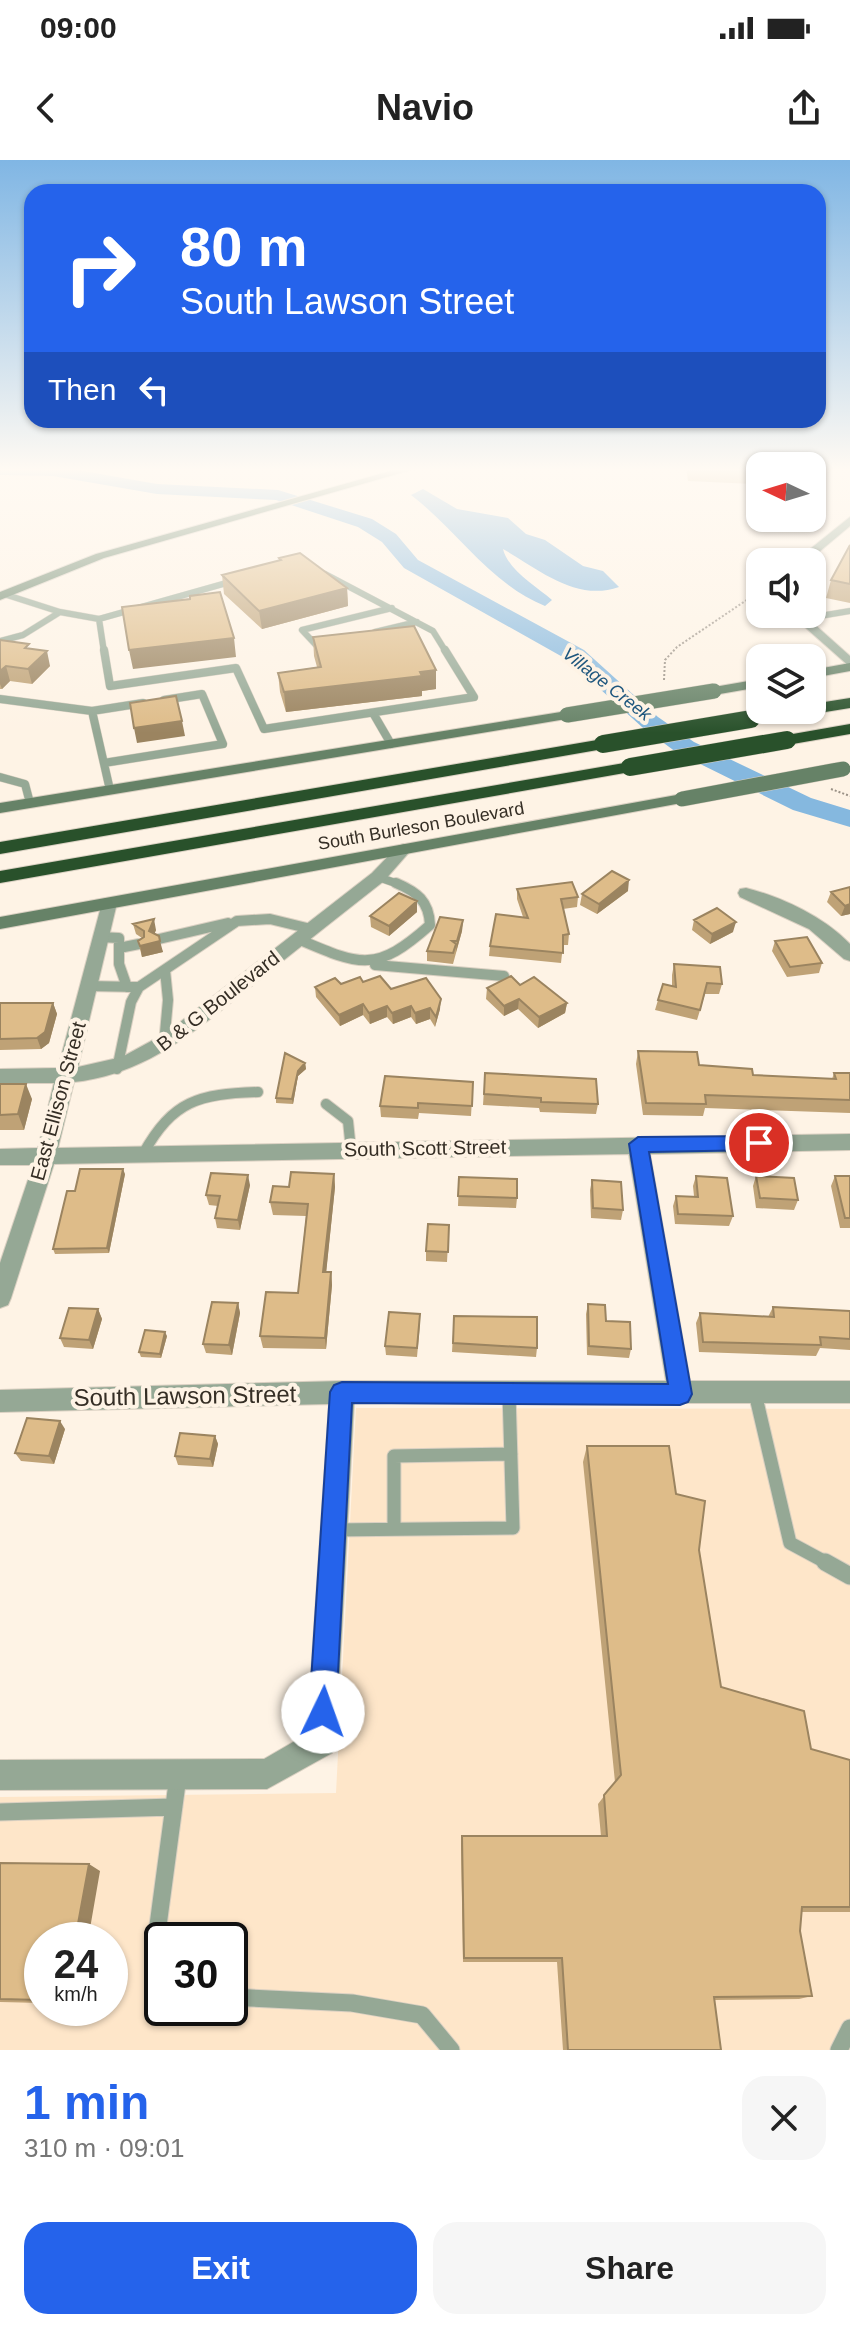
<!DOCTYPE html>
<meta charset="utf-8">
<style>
:root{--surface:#fff;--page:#f6f6f6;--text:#222;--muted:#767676;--accent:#2563eb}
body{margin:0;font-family:Helvetica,sans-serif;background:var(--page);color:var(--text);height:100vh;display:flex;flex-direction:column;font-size:30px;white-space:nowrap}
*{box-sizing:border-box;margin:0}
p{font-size:26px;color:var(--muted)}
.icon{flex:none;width:44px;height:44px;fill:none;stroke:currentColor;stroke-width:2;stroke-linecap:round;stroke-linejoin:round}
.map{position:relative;height:1890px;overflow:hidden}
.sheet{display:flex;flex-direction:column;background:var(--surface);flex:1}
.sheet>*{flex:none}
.banner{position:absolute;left:24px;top:24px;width:802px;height:244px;border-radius:24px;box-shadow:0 2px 6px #0004;background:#2563eb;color:#fff;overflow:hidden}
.needle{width:52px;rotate:274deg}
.controls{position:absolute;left:746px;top:292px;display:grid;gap:16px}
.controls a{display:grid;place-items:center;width:80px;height:80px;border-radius:16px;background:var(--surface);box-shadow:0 2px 6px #0004;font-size:40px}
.speed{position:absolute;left:24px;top:1762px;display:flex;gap:16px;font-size:40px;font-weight:700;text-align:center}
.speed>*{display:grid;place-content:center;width:104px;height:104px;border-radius:50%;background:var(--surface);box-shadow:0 2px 6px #0004;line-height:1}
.speed small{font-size:20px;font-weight:400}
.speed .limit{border:4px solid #111;border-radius:12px;background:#fff;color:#111}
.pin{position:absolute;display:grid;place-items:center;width:68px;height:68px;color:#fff;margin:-34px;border:4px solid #fff;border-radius:50%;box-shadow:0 2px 8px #0007}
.me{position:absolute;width:88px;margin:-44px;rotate:3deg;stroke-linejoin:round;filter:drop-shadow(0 0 6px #0008)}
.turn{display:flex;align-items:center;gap:28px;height:168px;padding:0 24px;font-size:36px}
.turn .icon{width:104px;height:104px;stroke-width:2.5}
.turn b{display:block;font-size:56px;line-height:68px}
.then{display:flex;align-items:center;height:76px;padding:0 24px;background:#0003;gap:16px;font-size:30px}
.round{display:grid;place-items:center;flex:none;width:84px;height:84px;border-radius:24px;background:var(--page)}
.headline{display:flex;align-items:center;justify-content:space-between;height:136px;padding:0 24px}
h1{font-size:48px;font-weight:800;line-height:60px;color:var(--accent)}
.button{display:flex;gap:16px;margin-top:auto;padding:16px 24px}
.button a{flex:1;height:92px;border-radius:24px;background:var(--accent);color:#fff;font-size:32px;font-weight:800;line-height:92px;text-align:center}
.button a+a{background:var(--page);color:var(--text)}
.status{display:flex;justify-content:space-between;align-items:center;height:56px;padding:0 40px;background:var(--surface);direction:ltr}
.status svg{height:22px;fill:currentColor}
header{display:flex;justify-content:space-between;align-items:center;height:104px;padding:0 24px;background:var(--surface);font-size:36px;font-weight:800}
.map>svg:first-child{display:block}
</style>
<div class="status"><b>09:00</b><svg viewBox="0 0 49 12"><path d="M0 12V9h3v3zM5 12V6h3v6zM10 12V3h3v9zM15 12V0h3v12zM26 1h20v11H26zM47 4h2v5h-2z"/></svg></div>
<header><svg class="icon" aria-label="back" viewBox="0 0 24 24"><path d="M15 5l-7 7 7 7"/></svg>Navio<svg class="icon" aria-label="share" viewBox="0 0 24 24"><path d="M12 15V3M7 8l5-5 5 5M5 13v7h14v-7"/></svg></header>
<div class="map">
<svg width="850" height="1890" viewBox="0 0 850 1890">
<rect width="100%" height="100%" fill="#fef3e5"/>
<!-- built -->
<path fill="#fee6c9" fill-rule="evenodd" d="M356,1248l494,1v641h-850v-253l336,-4zM42,1780h68v68h-68zM162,1780h68v68h-68z"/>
<!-- water -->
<path fill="#85b8df" d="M423,329l34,20 51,9 18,16 19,6 38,26 20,5 16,16c-43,15 -79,-17 -116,-38 5,21 33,37 49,51l-7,6c-55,-22 -88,-76 -134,-111z"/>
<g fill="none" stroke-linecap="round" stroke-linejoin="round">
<!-- river -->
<path fill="#85b8df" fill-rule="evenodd" d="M0,308h66l91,16 121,6 94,29 24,15 22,26 166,90 74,67 36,25 117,56 39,12v17l-57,-17 -117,-58 -34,-25 -74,-67 -164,-92 -22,-26 -24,-15 -82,-27 -119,-6 -104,-18 -53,-1z"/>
<!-- lane-far4 casing -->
<g stroke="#dad0c2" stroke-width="7">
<path id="lane-far4" d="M325,414l108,57 13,21
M60,452l39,7 138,-39
M99,459l5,33
M802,459l48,-8
M375,472l42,-10
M0,481l23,-6 37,-23 -53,-17
M327,483l-11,2 -14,-15 90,-22"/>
</g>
<!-- lane-far3 casing -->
<g stroke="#dad0c2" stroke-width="9">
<path id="lane-far3" d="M104,490l6,36 126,-18 28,61 210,-32 -29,-47
M0,539l92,12
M373,553l18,31
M104,603l119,-19 -21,-50 -38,6
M0,617l25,7 5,19
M110,630l-18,-79 51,-8
M378,717l23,8"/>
</g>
<!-- lane-far2 casing -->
<g stroke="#dad0c2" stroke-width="12">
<path id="lane-far2" d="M100,777l19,1v26l8,23
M159,779l69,-16
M298,779c63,27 78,34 132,-14 -1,-24 -13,-33 -34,-42
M119,788l20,-4
M375,805l129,11
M87,826l52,1 98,-66 33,-2 41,10
M164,884l4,-44 -3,-30
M117,909l14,-67 8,-15
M326,944l22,17 3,29
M143,994c30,-54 56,-60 115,-62"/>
</g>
<!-- lane-far1 casing -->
<g stroke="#dad0c2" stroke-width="15">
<path id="lane-far1" d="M755,1233l35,150 39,21
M394,1369v-73l117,-2
M333,1370l180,-2 -4,-135"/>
</g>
<!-- lane casing -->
<g stroke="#dad0c2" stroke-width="19">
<path id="lane" d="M825,1402l25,14
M0,1652l174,-5
M162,1825l-7,-37 23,-172
M230,1837l122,6 70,12 29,35
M839,1890l11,-22"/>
</g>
<!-- street casing -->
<g stroke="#dad0c2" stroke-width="2">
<path id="street" d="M850,357v9l-43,36h-13z
M790,454h13l47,42v11z
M404,684l8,5 -28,32c-42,33 -84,66 -125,99 -57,45 -109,94 -185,102l-16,66 792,-14v16l-200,4 40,227h160v22h-496l-18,339 -4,11 -65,36 -267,1v-30l264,-1 43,-25 22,-330 -329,8v-22l342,-9h324l-37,-227 -575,10 -43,134 -3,7 -8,3v-45l33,-98h-33v-16l38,-1 16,-65h-54v-14l58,-1 45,-169 6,-1 8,5 -39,164 44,-10 44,-24 206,-160 26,-27z
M746,728c36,9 78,29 104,56v17l-6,-2 -35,-30 -69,-32 -2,-4 2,-4z"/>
</g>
<!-- secondary casing -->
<g stroke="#dad0c2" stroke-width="2">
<path id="secondary" d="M401,308h17l-314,90 -104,42v-8l96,-38z
M850,503v8l-38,7v-8z
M760,519v8l-46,8 -7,-4 7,-4z
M567,551l5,1v6l-572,95v-10z
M682,634l8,5 -3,3 -687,127v-12z"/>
</g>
<!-- highway casing -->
<g stroke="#dad0c2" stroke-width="2">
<path id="highway" d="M850,538v10l-99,16 -8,-5 2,-4 31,-5h36v-6z
M850,564v10l-63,11 -9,-5 9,-5z
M603,579l6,1 3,4 -3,4 -609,106v-12z
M630,602l9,5 -3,4 -636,112v-12z"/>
</g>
<!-- path -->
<path stroke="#9b9287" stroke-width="2" stroke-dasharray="2 2" stroke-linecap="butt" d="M664,520l1,-20 12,-13 83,-56
M831,629l19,7"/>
<!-- lane-far4 -->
<use href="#lane-far4" stroke="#95a895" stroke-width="6"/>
<!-- lane-far3 -->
<use href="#lane-far3" stroke="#95a895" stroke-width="8"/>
<!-- lane-far2 -->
<use href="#lane-far2" stroke="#95a895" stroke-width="10"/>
<!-- lane-far1 -->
<use href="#lane-far1" stroke="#95a895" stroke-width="13"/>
<!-- lane -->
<use href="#lane" stroke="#95a895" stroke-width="17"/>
<!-- street -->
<use href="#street" fill="#95a895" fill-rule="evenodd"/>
<!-- secondary -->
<use href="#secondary" fill="#668267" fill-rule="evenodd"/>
<!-- highway -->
<use href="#highway" fill="#29512b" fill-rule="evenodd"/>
<!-- secondary-bridge casing -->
<g stroke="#dad0c2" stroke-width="16" stroke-linecap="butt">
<path id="secondary-bridge" d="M567,555l147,-24
M682,639l161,-30"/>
</g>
<!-- highway-bridge casing -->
<g stroke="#dad0c2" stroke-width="19" stroke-linecap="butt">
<path id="highway-bridge" d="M603,584l148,-25
M630,607l157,-27"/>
</g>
<!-- secondary-bridge -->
<use href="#secondary-bridge" stroke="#668267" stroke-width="15"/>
<!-- highway-bridge -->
<use href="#highway-bridge" stroke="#29512b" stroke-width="18"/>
</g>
<!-- wall -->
<path fill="#bfa276" d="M686,308h74v13l-6,-1 -1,4 -65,-3z
M850,385v58l-24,-5 5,-18z
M279,398l68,30 1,18 -86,23 -38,-35 -2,-19 57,-14z
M313,477l123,52 -14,2v5l-136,16 -6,-20 -2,-19 39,-6 -3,-11z
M0,480l30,9 20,17 -18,18 -22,-3 -8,8h-2z
M850,727v27l-9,2 -14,-14 4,-10z
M517,729l61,8 -1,10 -14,2 6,25 -1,11h-5l-2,18 -72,-7 1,-10 33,-29 -6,-18z
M628,731l-31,23 -17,-9 2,-11z
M417,741v11l-28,24 -18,-9 -1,-11z
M463,760l-1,11 -9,33 -26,-3v-10z
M694,760l39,12 -23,12 -18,-14z
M133,764l23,6 -2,4 9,18 -21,5 -4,-16 4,-3 -6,-4z
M775,781l47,22 -3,10 -32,4 -15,-26z
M674,804l48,20 -3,10h-14l-8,26 -42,-10 3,-10 14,-14v-11z
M363,822l28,7 49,20 -5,18 -5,-8 -14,5 -5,-7 -18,7 -6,-7 -17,7 -7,-9 -23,11 -24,-29 -1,-10z
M520,825l47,18 -2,10 -27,15 -20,-19 -14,7 -18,-17 1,-11z
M0,843h53l4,11 -8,29 -8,6 -41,1z
M638,891l61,14 54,10 79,4 2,-6h16v40l-145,-5 -2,8 -60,-1 -7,-51z
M305,903l1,6 -8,7 -5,28 -17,-1v-5z
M485,913l113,31 -2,10 -56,-2 -1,-4 -56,-3z
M473,922l-2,34 -52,-3 -1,6 -37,-2 -1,-11z
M0,924l32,15 -8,31h-24z
M125,1014l-16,79 -54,1 -2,-5 22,-58z
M334,1014l1,13 -9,85h5l1,13 -6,64 -63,-1 -3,-12 38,-43 8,-77 -33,-1 -3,-13 19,-15z
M696,1016l37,40 -4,10 -54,-2 -2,-18 3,-10h18l-1,-10z
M756,1016l42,24 -4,10 -38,-2 -3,-22z
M835,1016h15v52h-10l-9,-42z
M459,1017l58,21 -1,10 -58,-2z
M592,1020l31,30 -2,10 -30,-2 -1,-28z
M250,1025l-10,45 -23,-2 -2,-10 3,-12 -9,-1 -3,-10z
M449,1065l-2,37 -21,-1v-10z
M238,1143l2,10 -8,42 -26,-2 -3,-9z
M588,1144l18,17 25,28 -2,9 -42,-3 -1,-41z
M773,1147l77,4v39l-30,-2 -4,8 -117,-4 -3,-29 4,-10 68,4z
M98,1149l4,10 -9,30 -29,-2 -4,-9z
M454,1156l83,32 -1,9 -84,-5z
M420,1164l-3,33 -31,-2 -1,-9z
M167,1176l-6,22 -20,-1 -2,-5z
M65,1269l-11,35 -33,-3 -6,-8z
M215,1276l3,8 -5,23 -35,-2 -3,-9z
M587,1286l89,48 23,56 22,137 90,62 39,11v152h-49l-1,19 12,65 -13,3 -85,1 7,50h-158l-6,-88h-94l-2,-118 1,-8h139l-3,-32 17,-22 -32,-320z
M0,1703l100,8 -58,69v63l-42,-1z"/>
<!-- shaded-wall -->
<path fill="#9b8460" d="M347,428l1,18 -86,23 -3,-18z
M234,478l2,19 -103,12 -4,-19z
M47,491l3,15 -18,18 -4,-15z
M6,506l4,15 -8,8 -2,-5v-13z
M436,510v19l-14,2v5l-136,16 -2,-20z
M182,561l3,15 -48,7 -3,-15z
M629,720l-1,11 -31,23 2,-10z
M417,741v11l-28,24v-10z
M850,744v10l-9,2 4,-10z
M154,759l2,11 -5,12 -2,-11z
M463,760l-1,11 -6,21 1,-11z
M736,762l-3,10 -23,12 2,-10z
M160,781l3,11 -21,5 -2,-11z
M441,839l-1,10 -5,18 1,-10z
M519,839l-1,10 -14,7v-10z
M53,843l4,11 -8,29 -8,6 -4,-11z
M567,843l-2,10 -27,15 1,-11z
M363,844v11l-23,11 -1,-11z
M387,846v11l-17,7 -1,-11z
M411,846v11l-18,7 -1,-11z
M430,848v11l-14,5 -1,-11z
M305,903l1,6 -8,7 -5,28 -1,-5 6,-28z
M26,924l6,15 -8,31 -6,-16z
M123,1009l2,5 -16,79 -2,-5z
M334,1014l1,13 -10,97 -2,-12z
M248,1015l2,10 -10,45 -2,-10z
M331,1112l1,13 -6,64 -1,-11z
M238,1143l2,10 -8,42 -3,-10z
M98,1149l4,10 -9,30 -4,-9z
M165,1172l2,4 -6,22 -1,-4z
M60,1261l5,8 -11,35 -5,-8z
M215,1276l3,8 -5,23 -3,-8z
M89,1704l11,7 -12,69h-13z"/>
<!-- building -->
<path fill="#debc89" stroke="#9b8460" stroke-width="2" d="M850,385v39l-19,-4z
M300,393l47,35 -88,23 -37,-36 59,-15 -2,-2z
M220,432l14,46 -105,12 -7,-43 68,-8v-3z
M414,466l22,44 -16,2 2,4 -138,16 -6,-19 43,-6 -8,-30z
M0,480l29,4 -4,4 22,3 -19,18 -22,-3 -6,5z
M176,536l6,25 -48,7 -4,-25z
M612,711l17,9 -30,24 -17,-10z
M572,722l6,15 -17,2 8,35 -6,1v18l-73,-7 6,-32 32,4 -11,-29z
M850,727v17l-5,2 -14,-14z
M399,733l18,8 -28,25 -19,-10z
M717,748l19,14 -24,12 -18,-14z
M440,757l23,3 -6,21h-5l4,3 -3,9 -26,-2z
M154,759l-5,12 10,5 1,5 -20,5 -2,-5 6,-4v-6l-11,-7z
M807,777l15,26 -32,4 -15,-26z
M674,804l46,3 2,17 -15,-1 -7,27 -42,-10 5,-16 13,3z
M380,816l11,13 35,-11 15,21 -5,18 -6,-9 -15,5 -4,-7 -19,7 -5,-7 -18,7 -6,-9 -24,11 -24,-28 20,-9 6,6 19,-7 3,5z
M511,816l9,9 14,-8 33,26 -28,14 -20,-18 -15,7 -17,-18z
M0,843h53l-8,29 -8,6 -37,1z
M638,891l59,1 2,13 53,4 1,6 83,4 -2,-6h16v27l-145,-5 1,9 -60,-1z
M285,893l20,10 -7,8 -6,28 -16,-1z
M485,913l111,6 2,25 -57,-2v-4l-57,-4z
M385,916l88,6 -1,24 -54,-3v5l-38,-2z
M0,924h26l-8,30 -18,1z
M80,1009h43l-16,79 -54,1 14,-58h8z
M291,1012l43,2 -11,98h8l-6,66 -65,-2 6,-44 32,1 10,-89 -38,-2 3,-16 16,1z
M211,1013l37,2 -10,45 -23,-2 5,-22 -14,-1z
M696,1016l31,2 6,38 -55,-2 -2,-18 22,1z
M756,1016l38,2 4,22 -38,-2z
M835,1016h15v42h-5z
M459,1017l58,2v19l-59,-2z
M592,1020l29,2 2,28 -30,-2z
M428,1064l21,1 -1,27 -22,-1z
M212,1142l26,1 -9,42 -26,-1z
M588,1144l17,1 1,16 24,1 1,27 -42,-3z
M773,1147l77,4v28l-30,-2 1,8 -118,-3 -3,-29 74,4z
M69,1148l29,1 -9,31 -29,-2z
M389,1152l31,2 -3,34 -32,-2z
M454,1156l83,1v31l-84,-5z
M145,1170l20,2 -5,22 -21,-2z
M27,1258l33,3 -11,35 -34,-3z
M180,1273l35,3 -5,23 -35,-3z
M587,1286h82l7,48 29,7 -6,49 22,137 83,24 7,38 39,11v147h-48l-2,24 12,65 -98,1 7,53h-153l-6,-92h-98l-2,-122h145l-3,-41 17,-20z
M0,1703l89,1 -14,76h-33v60l-42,-1z"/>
<!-- sky -->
<linearGradient id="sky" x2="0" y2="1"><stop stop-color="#80b6e4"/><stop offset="0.54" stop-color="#fffaf3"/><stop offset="1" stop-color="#fffaf3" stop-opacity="0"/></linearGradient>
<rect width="850" height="573" fill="url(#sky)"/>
<!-- route -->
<path fill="#2563eb" stroke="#184099" stroke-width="2" d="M759,976l10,7 -10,7 -110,2 43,242 -4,8 -8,3 -328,-2 -16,309 -4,9 -9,4 -10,-4 -4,-9 21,-320 4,-7 8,-3 326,2 -39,-240 9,-7z"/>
<g text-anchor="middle" stroke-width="8" stroke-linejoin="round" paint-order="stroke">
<!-- far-water labels -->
<g font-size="18" font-style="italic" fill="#1f577e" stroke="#fef3e5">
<text transform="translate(607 524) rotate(38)" y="6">Village Creek</text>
</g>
<!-- far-street labels -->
<g font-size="18" fill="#352e25" stroke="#fef3e5">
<text transform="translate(421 666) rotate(-10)" y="6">South Burleson Boulevard</text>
</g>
<!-- street labels -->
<g font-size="20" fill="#352e25" stroke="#fef3e5">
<text transform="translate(218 841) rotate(-38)" y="7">B &amp; G Boulevard</text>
<text transform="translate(58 941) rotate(-75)" y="7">East Ellison Street</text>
<text transform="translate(425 988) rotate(-1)" y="7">South Scott Street</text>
</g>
<!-- near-street labels -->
<g font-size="24" fill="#352e25" stroke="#fef3e5">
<text transform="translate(185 1236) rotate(-1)" y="8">South Lawson Street</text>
</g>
</g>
</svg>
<div class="controls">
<a><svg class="needle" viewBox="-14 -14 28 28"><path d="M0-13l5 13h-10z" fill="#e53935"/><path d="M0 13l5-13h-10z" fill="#767676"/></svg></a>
<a><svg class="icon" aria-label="sound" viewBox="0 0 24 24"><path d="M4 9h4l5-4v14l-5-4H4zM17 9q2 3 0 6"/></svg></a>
<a><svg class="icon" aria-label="layers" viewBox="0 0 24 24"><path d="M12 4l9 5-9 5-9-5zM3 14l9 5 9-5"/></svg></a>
</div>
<div class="speed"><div>24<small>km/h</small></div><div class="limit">30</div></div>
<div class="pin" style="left:759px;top:983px;background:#d93025"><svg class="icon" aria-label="arrive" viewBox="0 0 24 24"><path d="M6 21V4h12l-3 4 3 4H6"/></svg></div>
<svg class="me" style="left:323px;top:1552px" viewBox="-20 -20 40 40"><circle r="19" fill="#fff"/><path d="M0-13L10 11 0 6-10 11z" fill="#2563eb"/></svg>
<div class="banner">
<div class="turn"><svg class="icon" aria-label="right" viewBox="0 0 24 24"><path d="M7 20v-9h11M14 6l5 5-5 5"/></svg><div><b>80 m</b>South Lawson Street</div></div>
<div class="then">Then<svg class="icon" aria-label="left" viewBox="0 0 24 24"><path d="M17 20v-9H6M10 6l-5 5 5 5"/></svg></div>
</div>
</div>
<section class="sheet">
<div class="headline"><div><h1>1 min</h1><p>310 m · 09:01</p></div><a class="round"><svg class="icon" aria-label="close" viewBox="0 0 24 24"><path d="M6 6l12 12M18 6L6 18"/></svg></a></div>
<div class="button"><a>Exit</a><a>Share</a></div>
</section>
